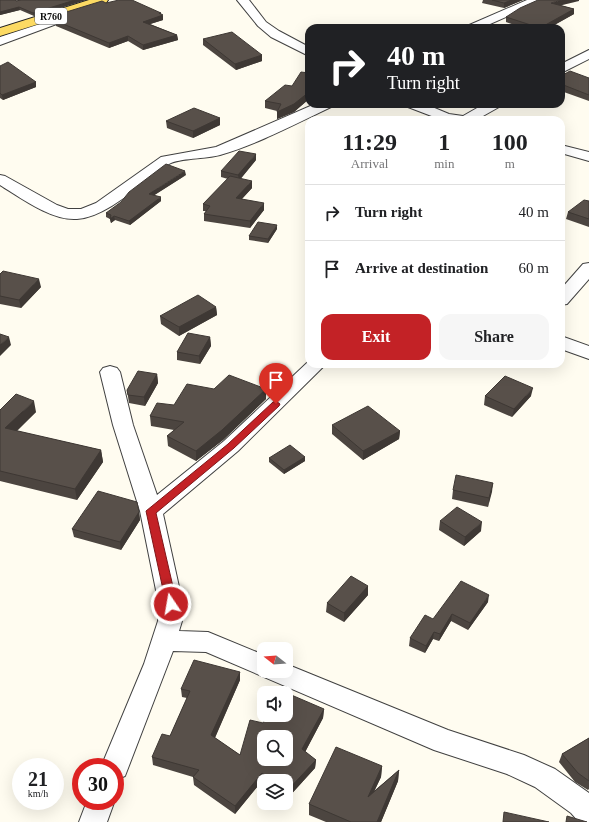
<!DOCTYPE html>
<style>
:root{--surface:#fff;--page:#f6f6f6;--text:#202124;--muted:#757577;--line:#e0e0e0;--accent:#c32226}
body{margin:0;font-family:Georgia,serif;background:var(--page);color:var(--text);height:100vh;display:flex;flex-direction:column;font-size:15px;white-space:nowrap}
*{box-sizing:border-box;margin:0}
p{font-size:13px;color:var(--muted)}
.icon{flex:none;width:22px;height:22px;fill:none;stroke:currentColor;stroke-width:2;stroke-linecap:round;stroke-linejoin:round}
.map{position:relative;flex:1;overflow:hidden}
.details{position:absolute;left:305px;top:116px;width:260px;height:252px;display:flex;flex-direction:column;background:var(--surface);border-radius:12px;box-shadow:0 4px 16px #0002}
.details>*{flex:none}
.top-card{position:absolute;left:305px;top:24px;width:260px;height:84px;border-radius:12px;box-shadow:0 4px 16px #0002;background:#202124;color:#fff;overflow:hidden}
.needle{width:26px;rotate:287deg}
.fabs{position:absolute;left:257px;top:642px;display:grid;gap:8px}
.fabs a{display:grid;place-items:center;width:36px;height:36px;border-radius:8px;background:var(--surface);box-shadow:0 4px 16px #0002;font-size:20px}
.speed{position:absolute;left:12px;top:758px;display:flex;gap:8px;font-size:20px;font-weight:700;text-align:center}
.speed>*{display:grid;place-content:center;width:52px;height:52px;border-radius:50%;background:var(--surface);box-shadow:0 4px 16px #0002;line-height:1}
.speed small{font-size:10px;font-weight:400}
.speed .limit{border:6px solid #d22;background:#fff;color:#111}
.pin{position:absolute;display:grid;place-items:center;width:34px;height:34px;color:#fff;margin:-41px -17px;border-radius:50% 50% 50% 0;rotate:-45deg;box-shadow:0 0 4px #0007}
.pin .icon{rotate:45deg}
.me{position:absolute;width:44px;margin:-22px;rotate:348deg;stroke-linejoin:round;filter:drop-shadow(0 0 3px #0008)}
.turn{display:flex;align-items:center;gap:14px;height:84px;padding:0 16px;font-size:18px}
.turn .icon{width:52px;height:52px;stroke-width:2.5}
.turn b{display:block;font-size:28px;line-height:34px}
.eta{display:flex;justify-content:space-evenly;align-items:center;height:68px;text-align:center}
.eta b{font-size:24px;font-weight:700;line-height:28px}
.cta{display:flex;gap:8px;margin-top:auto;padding:8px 16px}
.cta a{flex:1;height:46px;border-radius:12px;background:var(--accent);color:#fff;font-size:16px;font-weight:700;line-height:46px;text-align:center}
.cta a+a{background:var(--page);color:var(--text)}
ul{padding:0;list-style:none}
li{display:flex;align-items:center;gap:12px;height:56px;padding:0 16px;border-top:1px solid var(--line)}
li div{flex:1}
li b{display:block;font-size:15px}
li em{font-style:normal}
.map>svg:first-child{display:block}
</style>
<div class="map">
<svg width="589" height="822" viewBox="0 0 589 822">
<rect width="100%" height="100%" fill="#fffcf0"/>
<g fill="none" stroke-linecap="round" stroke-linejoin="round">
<!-- street casing -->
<g stroke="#414141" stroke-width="2">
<path id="street" d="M237,0h12l17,22 13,9 30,16v9l-38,-19 -13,-11z
M527,0h15l-2,2 -59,26h-16l2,-2z
M53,12c5,1 8,4 11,8l-2,2 -62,23v-8l49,-16 2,-2 -4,-4 2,-2z
M589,50v9l-28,14v-9z
M315,104h18l-2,3c-36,17 -73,37 -111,48 -14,4 -41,3 -51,9 -26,17 -61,53 -92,55 -25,2 -56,-21 -77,-34v-10l5,1 52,29 11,4h13l15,-6 65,-46 55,-10z
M406,104h19l24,10 14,2 21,-12h17l-2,3 -23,13h-34l-34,-13z
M561,145l28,7v9l-28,-8z
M589,263v16l-22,25 -6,1v-16l22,-25z
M561,336l28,10v13l-28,-10z
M309,361v3h17l-88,87 -75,63 20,91 -1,16 -3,10 29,1 56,23v16h22v-7l162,66 76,25 31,14 34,24v29h-10l-8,-9 -36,-26 -28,-13 -73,-24 -228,-98 -33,-1 -48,125 -10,4v-13h-14l43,-103 14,-43 1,-16 -19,-94 -27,-86 -13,-53 3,-4 7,-2 7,2 3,4 13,53 24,70 67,-54z
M87,801l28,-1 -8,22h-28z"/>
</g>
<!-- primary casing -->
<g stroke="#1f1f1f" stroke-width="2">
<path id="primary" d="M89,0h19l-2,3 -106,33v-8z"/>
</g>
<!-- street -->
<use href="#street" fill="#fff" fill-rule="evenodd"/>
<!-- primary -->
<use href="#primary" fill="#fcda63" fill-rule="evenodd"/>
</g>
<!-- wall -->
<path fill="#4c4540" d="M0,0l16,1 5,-1h65l-52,16 -14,-6 -20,5z
M483,0h40l-19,8 -22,-5z
M579,1l-19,4 14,4v5l-25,14h-26l-17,-6v-5z
M106,3l55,10 2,7 -13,4 27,11 1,5 -35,10 -15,-9 -19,7 -53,-22v-5l8,-4 -1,-4z
M203,39l59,16v6l-26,9 -33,-25z
M0,66l36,16v5l-33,13 -3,-2z
M309,73v26l-15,13 -17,7v-8l-12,-3v-7l27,-15z
M561,76l28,2v23l-28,-10z
M220,118v7l-27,13 -26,-10 -1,-7z
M256,160l-16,19 12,9 -10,11 22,11 -14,18 -46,-7v-7l2,-3h-3v-7l25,-25 -7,-2v-6z
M186,175l-32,20 7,6 -31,24 -15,-5 -4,3 -1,-4 -4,-2v-4z
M589,201v26l-23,-8 2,-7z
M277,229l-9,14 -19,-3v-4z
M0,274l41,13 -20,21 -21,-4z
M216,307l1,8 -38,21 -18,-12 -1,-8z
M210,337l1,9 -11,18 -23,-4v-8z
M157,374l1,9 -13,23 -16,-3 -2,-13z
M214,389h52v10l-43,41 -27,21 -28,-15 -1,-10 7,-6 -23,-4 -1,-10 24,-11z
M485,396h46l-19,21 -28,-12z
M0,410l36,2 -19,19 84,19 2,12 -26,38 -77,-19z
M332,425l68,6 -1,8 -36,21 -31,-26z
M305,457v4l-21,13 -15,-12v-4z
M493,483l-5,24 -36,-8 1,-9z
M139,512l1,8 -19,30 -47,-13 -2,-8z
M440,521l41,10 -17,15 -25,-16z
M368,586v9l-24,27 -18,-10 1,-9z
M488,602l-20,28 -17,-9 -12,20 -6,-2 -8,14 -16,-7 1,-8 23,-19z
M240,672v8l-25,58 25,17 23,-32 61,-14 -1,9 -18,34 11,8 -1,8 -29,32v-19h-22v1l-2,-1 -27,33 -41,-29 -1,-8 -40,-12 -1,-8 18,-21 17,-38 -5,-1 -1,-8z
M589,738v51l-1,1 -13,-8 -16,-20 3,-8z
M382,766l-1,11 -7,14 25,-21 -1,11 -17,41h-55l-17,-7v-11z"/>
<!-- shaded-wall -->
<path fill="#3e3834" d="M75,0h11l-52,16 -1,-3z
M512,0h11l-19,8v-5z
M562,0h17v1l-29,7 1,-5z
M19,7l1,3 -20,5v-3z
M574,9v5l-25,14h-9z
M159,13h2v3l2,-1v5l-19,6 -1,-4z
M177,35l1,5 -35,10v-5z
M128,36v5l-19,7v-5z
M262,55v6l-26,9 -1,-6z
M36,82v5l-33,13 -1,-5z
M309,92v7l-15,13 -17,7v-7z
M220,118v7l-27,13v-7z
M256,154v6l-17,21 -1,-6z
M185,171l1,4 -36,23 -1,-4z
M252,181v7l-16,17v-7z
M161,197v4l-31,24 -1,-4z
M264,203v7l-14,18v-7z
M114,216l1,4 -4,3 -1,-4z
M563,224l-2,8v-7z
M277,225v4l-9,14v-4z
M39,279l2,8 -20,21 -2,-8z
M216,307l1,8 -38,21v-9z
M9,337l2,8 -11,11v-11z
M210,337l1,9 -11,18 -1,-8z
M157,374l1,9 -13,23 -1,-9z
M533,388l-2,8 -19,21 2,-8z
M266,389v10l-43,41 -27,21v-10z
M34,401l2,11 -28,27 -3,-11z
M400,431l-1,8 -36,21v-9z
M101,450l2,12 -26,38 -2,-11z
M305,457v4l-21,13v-4z
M493,483l-1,9 -4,15 1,-9z
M139,512l1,8 -19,30 -1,-8z
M482,522l-1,9 -17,15 1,-9z
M368,586v9l-24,27v-9z
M489,595l-1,7 -20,28 2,-7z
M452,614l-1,7 -12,20 1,-7z
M434,632l-1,7 -8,14 1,-7z
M240,672v8l-28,64 -1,-9z
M324,709l-1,9 -21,40v-9z
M316,760l-1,8 -29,32v-8z
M382,766l-1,11 -14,30 1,-10z
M399,770l-1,11 -17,41h-4z
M262,773v8l-27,33v-8z"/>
<!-- building -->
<path fill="#58504a" stroke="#3e3834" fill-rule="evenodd" d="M0,0h16v1l5,-1h54l-42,13 -14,-6 -19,5z
M119,0h13l29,13h-2l4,2 -20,7 34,13 -34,10 -15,-9 -19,7 -53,-22 8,-5 -1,-3 39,-12 4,2z
M492,0h20l-8,3z
M538,0h24l-11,3 23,6 -34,19 -34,-11 14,-9z
M232,32l30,23 -27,9 -32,-25z
M8,62l28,20 -34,13 -2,-2v-27z
M570,71l19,7v17l-28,-11v-8z
M301,72l8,1v19l-15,12 -17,8 4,-8 -16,-3 20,-16 7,1z
M194,108l26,10 -27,13 -27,-10z
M239,151l17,3 -18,21 -17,-4z
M166,164l19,7 -36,23 12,3 -32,24 -15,-5 -4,3 1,-4 -5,-2 15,-11 8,-10z
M230,176l22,5 -16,17 28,5 -14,18 -46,-7 6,-8 -7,-2z
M584,200l5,1v18l-21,-7z
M258,222l19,3 -9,14 -19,-3z
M3,271l36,8 -20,21 -19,-4v-22z
M198,295l18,12 -37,20 -19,-11z
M188,333l22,4 -11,19 -22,-4z
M0,334l9,3 -9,8z
M138,371l19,3 -13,23 -16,-2 -1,-5z
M229,375l37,14 -44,41 -26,21 -29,-15 17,-14 -34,-6 7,-13 17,2 13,-21 27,5z
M505,376l28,12 -19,21 -29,-13z
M16,394l18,7 -29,27 96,22 -26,39 -75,-18v-61z
M368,406l32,25 -37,20 -31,-26z
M290,445l15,12 -21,13 -15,-12z
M456,475l37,8 -4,15 -36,-8z
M98,491l39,11 2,10 -19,30 -48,-13z
M457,507l25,15 -17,15 -25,-16z
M351,576l17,10 -24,27 -17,-10z
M461,581l28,14 -19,28 -18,-9 -12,20 -6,-2 -8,14 -16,-8 15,-23 8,4z
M194,660l46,12 -29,63 29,20 10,-35 13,3 4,-8h19v-22h-5l1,-2 42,18 -22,40 14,11 -30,32v-11h-14l-10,-8 -27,33 -42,-29 6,-7 -47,-13 10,-23 8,2 20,-45 -9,-2zM264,737h22v22h-22z
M589,738v43l-11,-8 -16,-19z
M336,747l46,19 -14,31 31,-27 -22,52h-26l-42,-18z
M504,812l45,10h-46z
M567,816l20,6h-21z"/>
<!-- route -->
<path fill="#c32226" stroke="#7f1619" d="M276,401l4,3 -1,2 -45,42 -78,65 21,91 -2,4 -4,1 -4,-1 -21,-97 82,-67 45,-42z"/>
<g text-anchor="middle" stroke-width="4" stroke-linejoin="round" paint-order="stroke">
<!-- shield labels -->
<rect fill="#fff" stroke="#565656" stroke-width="1" x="35" y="8" width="32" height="16" rx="3"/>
<g font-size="10" font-weight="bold" fill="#0e0e0e">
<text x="51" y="20">R760</text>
</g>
</g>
</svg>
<div class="fabs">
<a><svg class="needle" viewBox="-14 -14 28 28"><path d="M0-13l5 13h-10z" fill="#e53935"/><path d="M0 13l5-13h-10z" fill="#757577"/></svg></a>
<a><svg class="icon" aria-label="sound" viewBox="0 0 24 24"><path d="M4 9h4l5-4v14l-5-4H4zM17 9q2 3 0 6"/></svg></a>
<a><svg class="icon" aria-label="search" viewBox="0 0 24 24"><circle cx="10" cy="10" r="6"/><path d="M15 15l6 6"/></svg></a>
<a><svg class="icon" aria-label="layers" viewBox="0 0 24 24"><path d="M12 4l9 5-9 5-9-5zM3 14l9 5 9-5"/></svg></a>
</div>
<div class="speed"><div>21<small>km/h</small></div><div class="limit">30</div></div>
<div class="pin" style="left:276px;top:404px;background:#d93025"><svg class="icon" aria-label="arrive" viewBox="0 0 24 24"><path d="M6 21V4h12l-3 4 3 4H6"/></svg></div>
<svg class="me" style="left:171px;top:604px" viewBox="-20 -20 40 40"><circle r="17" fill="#c32226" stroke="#fff" stroke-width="3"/><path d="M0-11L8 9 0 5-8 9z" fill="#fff"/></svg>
<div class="top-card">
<div class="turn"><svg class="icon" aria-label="right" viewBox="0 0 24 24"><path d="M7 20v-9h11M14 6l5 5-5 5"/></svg><div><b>40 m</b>Turn right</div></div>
</div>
<section class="details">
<div class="eta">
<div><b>11:29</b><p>Arrival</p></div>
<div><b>1</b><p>min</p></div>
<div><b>100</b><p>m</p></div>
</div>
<ul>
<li><svg class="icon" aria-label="right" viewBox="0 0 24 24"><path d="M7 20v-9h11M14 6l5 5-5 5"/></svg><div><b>Turn right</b></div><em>40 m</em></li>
<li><svg class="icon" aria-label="arrive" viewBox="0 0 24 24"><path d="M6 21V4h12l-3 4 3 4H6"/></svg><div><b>Arrive at destination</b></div><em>60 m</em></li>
</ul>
<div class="cta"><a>Exit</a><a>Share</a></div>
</section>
</div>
